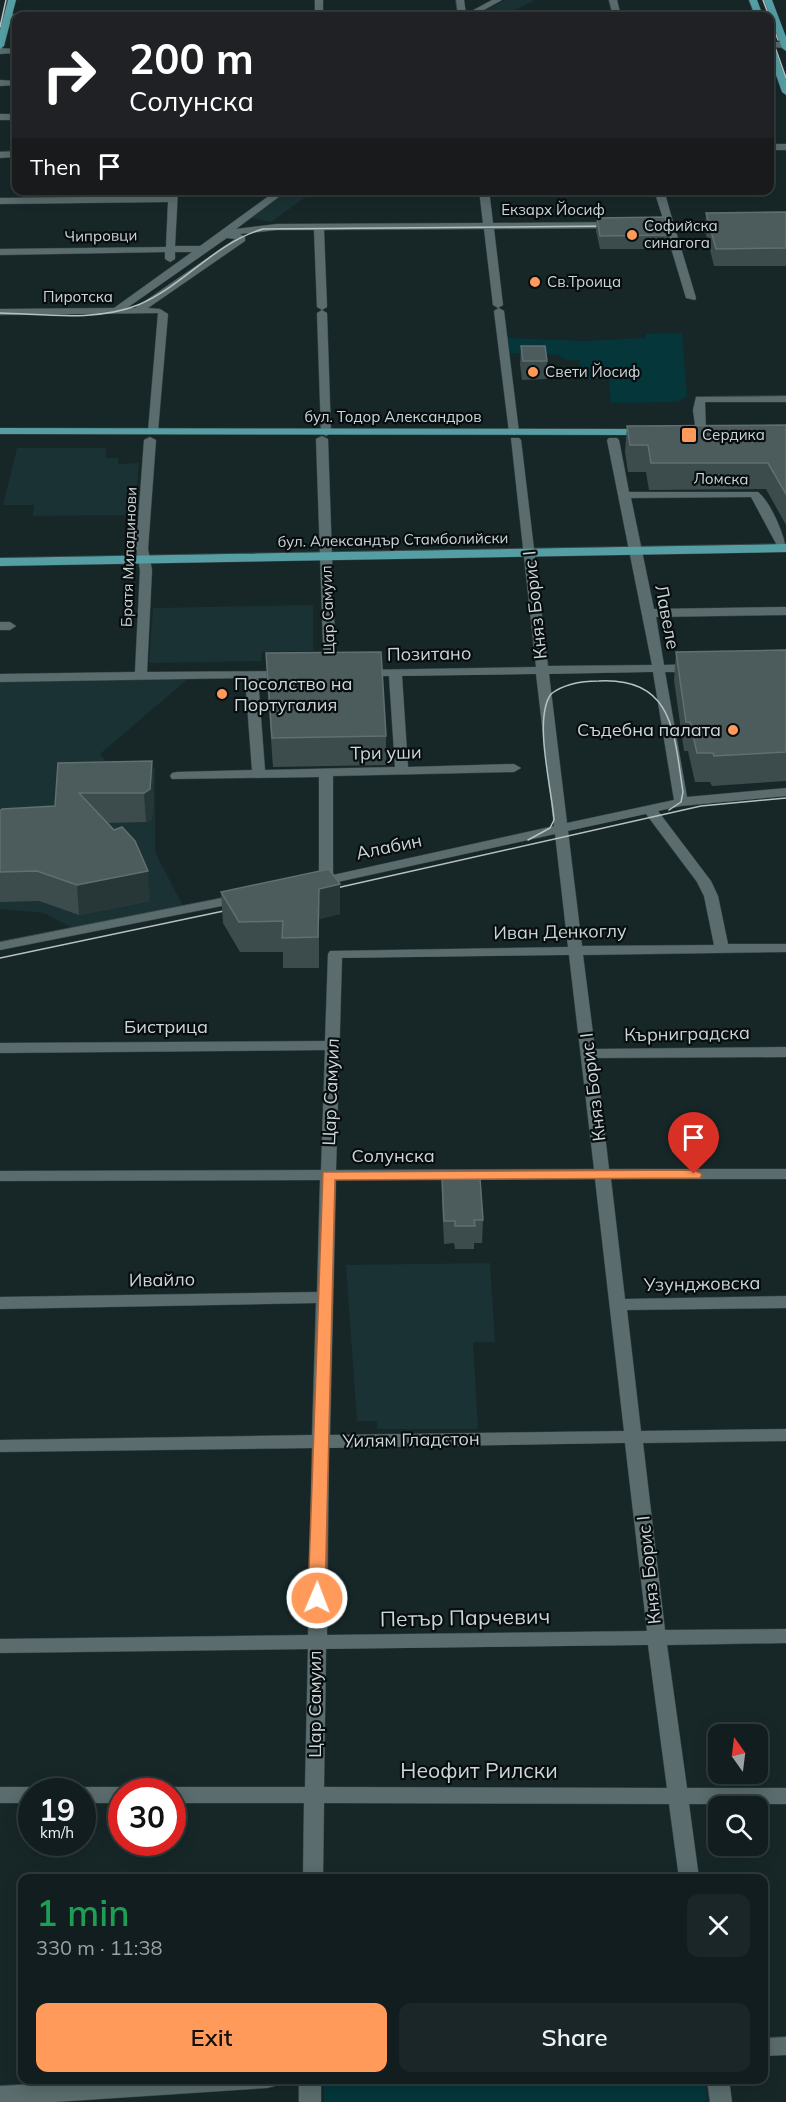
<!DOCTYPE html>
<meta charset="utf-8">
<style>
:root{--surface:#111d1e;--page:#1a2627;--text:#f1f3f6;--muted:#9ca2a4;--line:#303b3c;--accent:#ff9a5b}
body{margin:0;font-family:Mulish,sans-serif;background:var(--page);color:var(--text);height:100vh;display:flex;flex-direction:column;font-size:22px;white-space:nowrap}
*{box-sizing:border-box;margin:0}
p{font-size:20px;color:var(--muted)}
.icon{flex:none;width:33px;height:33px;fill:none;stroke:currentColor;stroke-width:2;stroke-linecap:round;stroke-linejoin:round}
.map{position:relative;flex:1;overflow:hidden}
.drawer{position:absolute;left:18px;top:1874px;width:750px;height:210px;display:flex;flex-direction:column;background:var(--surface);border-radius:12px;box-shadow:0 3px 15px #0003,0 0 0 2px var(--line)}
.drawer>*{flex:none}
.hud{position:absolute;left:12px;top:12px;width:762px;height:183px;border-radius:12px;box-shadow:0 3px 15px #0003,0 0 0 2px var(--line);background:#202124;color:#fff;overflow:hidden}
.needle{width:39px;rotate:346deg}
.tools{position:absolute;left:708px;top:1724px;display:grid;gap:12px}
.tools a{display:grid;place-items:center;width:60px;height:60px;border-radius:12px;background:var(--surface);box-shadow:0 3px 15px #0003,0 0 0 2px var(--line);font-size:30px}
.speed{position:absolute;left:18px;top:1778px;display:flex;gap:12px;font-size:30px;font-weight:700;text-align:center}
.speed>*{display:grid;place-content:center;width:78px;height:78px;border-radius:50%;background:var(--surface);box-shadow:0 3px 15px #0003,0 0 0 2px var(--line);line-height:1}
.speed small{font-size:15px;font-weight:400}
.speed .limit{border:9px solid #d22;background:#fff;color:#111}
.pin{position:absolute;display:grid;place-items:center;width:51px;height:51px;color:#fff;margin:-62px -26px;border-radius:50% 50% 50% 0;rotate:-45deg;box-shadow:0 0 6px #0007}
.pin .icon{rotate:45deg}
.me{position:absolute;width:66px;margin:-33px;rotate:1deg;stroke-linejoin:round;filter:drop-shadow(0 0 4px #0008)}
.turn{display:flex;align-items:center;gap:21px;height:126px;padding:0 18px;font-size:27px}
.turn .icon{width:78px;height:78px;stroke-width:2.5}
.turn b{display:block;font-size:42px;line-height:51px}
.then{display:flex;align-items:center;height:57px;padding:0 18px;background:#0003;gap:12px;font-size:22px}
.round{display:grid;place-items:center;flex:none;width:63px;height:63px;border-radius:12px;background:var(--page)}
.summary{display:flex;align-items:center;justify-content:space-between;height:102px;padding:0 18px}
h1{font-size:36px;font-weight:600;line-height:45px;color:#1e9e55}
.primary-button{display:flex;gap:12px;margin-top:auto;padding:12px 18px}
.primary-button a{flex:1;height:69px;border-radius:12px;background:var(--accent);color:#111;font-size:24px;font-weight:600;line-height:69px;text-align:center}
.primary-button a+a{background:var(--page);color:var(--text)}
.map>svg:first-child{display:block}
</style>
<div class="map">
<svg width="786" height="2102" viewBox="0 0 786 2102">
<rect width="100%" height="100%" fill="#172728"/>
<!-- built -->
<path fill="#1a3234" d="M505,0h30l-31,16h-30z
M287,191h27l-43,31 -20,-4z
M17,448h89l-1,10h13v6l21,-1 -5,52 -101,1 1,-11h-31z
M313,605v46l-51,1 -1,9 -112,2 4,-55z
M196,672l-96,82 13,14h42v84l29,56 -110,21 -30,-16 -44,-4v-235z
M490,1263l5,79h-22l5,87h-101v-8h-20l-11,-156z"/>
<!-- green -->
<path fill="#04363a" d="M682,333l5,63 -9,6 -67,1 -2,-24h-27l-3,-19h-13l-8,-5 -49,-2 -1,-15 75,3 63,-3v-4z
M324,2079h381l2,23h-383z"/>
<g fill="none" stroke-linecap="round" stroke-linejoin="round">
<!-- minor casing -->
<g stroke="#374445" stroke-width="1">
<path id="minor" d="M315,0h8v16h-8z
M456,0h8l2,14 26,-14h10l-29,16h-15z
M609,0h8l4,16h-8z
M190,13l3,3h-177v2l-13,-2 4,-2z
M770,42h16v6l-16,-1z
M0,48l16,1v4l-16,1z
M0,80l16,1v4l-16,1z
M0,114h16v6h-16z
M770,144h16v6h-16z
M16,151v6l-16,1v-6z
M168,190h10l-3,56h25l77,-56h11l-52,39 41,-5 206,-1 -4,-33h10l4,33 122,-1 5,3 -5,3 -121,1 9,76 -5,3 -5,-3 -9,-76 -160,1 3,77 -5,3 5,3 4,120 -5,3 -5,-3 -4,-120 5,-3 -5,-3 -3,-77h-37l-37,4 5,3v4l-97,67 12,1 8,5 -10,117 -5,3 -5,-3 10,-118 -158,2v-6l114,-1 78,-56h-17v7l-5,3 -5,-3v-7l-165,3v-6l166,-2 2,-45 -168,2v-6l168,-2zM227,238l8,1 -100,69h-8z
M654,190h10l9,32h53l5,3 -5,3h-51l21,70 -1,2 -9,-2 -21,-70h-17l-5,-3 5,-3h16z
M499,308l5,3 15,121 -5,3 -5,-3 -15,-121z
M786,396v6h-81l1,30 -5,3 -5,-3 -3,-22 3,-13z
M322,436l6,3 8,234 -6,4 -6,-4 -8,-234z
M150,437l6,3 -8,109 4,21 -5,102 142,-1 2,3 -6,4h-27l7,92 130,-3 -6,-91h-30v-6l177,-3 -25,-229h8l2,2 27,226 104,-1 -45,-225 2,-2h8l2,2 10,52h129c12,9 28,45 28,60l-6,-1 -29,-54 -120,1 23,111 132,-2v8l-130,2 8,48 32,-1 6,4 -6,4h-31l22,125 99,-9v8l-105,10 -23,5 53,70 7,15 10,48h58v8l-203,3 12,94 191,-2v10l-190,1 13,111h177v10h-175l14,120 161,-3v12l-159,2 14,121 145,-2v12l-143,2 22,187 121,-1v14l-119,2 20,143h99v16h-97l10,74h-20l-10,-74 -345,-1 -1,75h-20l1,-75h-132v-12h-8l8,-4h133l3,-138 -308,4v-14l308,-4 4,-187 -312,4v-12l312,-5 4,-132 -316,6v-12l317,-5 3,-112 -320,1v-10l321,-1 4,-120 -325,3v-10l325,-2 3,-87 2,-3 238,-4 -13,-113 -240,53 -7,-4 11,-5v-101l-147,2 -2,-3 2,-3 5,-1 75,-2 -7,-92 -245,4v-8l135,-2 5,-102 -4,-21 8,-109zM653,672l21,128 -107,23 -18,-149zM536,674l18,152 -221,49v-99l181,-4 7,-4 -7,-4 -106,3 -6,-91zM646,814l51,68 7,14 10,49 -132,1 -14,-115zM569,955l25,214 -258,1 6,-212zM595,1179l29,252 -294,4 6,-255zM625,1443l22,188 -320,4 2,-187zM648,1645l19,143 -343,-1 2,-138z
M0,622h10l6,4 -6,4h-10z
M242,894l7,4 -2,3 -247,49v-8z
M0,1787h32l8,4h-8v12h-32z
M82,1787h40l8,4h-8v12h-40v-12h-8z
M786,2037v18l-22,1v-18z
M118,2079h160l-3,7 -8,2 -212,14h-55v-16z
M299,2079h22v23h-22z
M707,2079h22l3,23h-22z"/>
</g>
<!-- major casing -->
<g stroke="#374445" stroke-width="1">
<path id="major" d="M8,0h8l-12,46 -4,3v-19z
M749,0h8l6,16h-8z
M764,0h8l14,37v14l-4,-3z
M770,44l4,3 12,33v15l-4,-3 -12,-34z
M0,428l645,1 5,3 -5,3 -645,-1z
M786,544v8l-786,14v-8z"/>
</g>
<!-- minor -->
<use href="#minor" fill="#5a6c6d" fill-rule="evenodd"/>
<!-- major -->
<use href="#major" fill="#559fa4" fill-rule="evenodd"/>
<!-- tram -->
<path stroke="#b6c1c2" stroke-width="1.5" d="M763,0l6,16
M770,18l8,22
M0,27l6,-27
M770,33l16,45
M652,226h69
M0,313c44,1 95,9 138,-8 46,-19 76,-62 125,-76l350,-3
M528,840l22,-12 4,-8c-2,-31 -21,-101 -3,-126 14,-11 32,-13 48,-13 75,-4 75,53 84,111l-2,10 -12,8
M323,891l378,-85 85,-8
M0,958l238,-50"/>
</g>
<!-- wall -->
<path fill="#3c4c4d" d="M786,212v54h-72l-9,-36 1,-17z
M597,218l73,17v14h-70l-4,-18z
M521,346l26,15v18l-25,1 -2,-16z
M786,425v100l-20,-36 -117,1 -3,-18h-18l-3,-20 2,-26z
M786,650v131l-74,5 -2,-4h-15l-7,-31h-4l-10,-71 2,-28z
M266,653l120,83v29l-113,2 -6,-85z
M152,761l1,30 -1,28 -6,3 -39,1 43,78 -71,14 -40,-14 -39,1v-91l55,-5 3,-43z
M340,884v30l-21,5v49h-36v-16h-43l-17,-29 -2,-31z
M442,1179l41,41 -1,23h-8v6h-19l-1,-6 -10,1 -2,-43z"/>
<!-- shaded-wall -->
<path fill="#273738" d="M152,761l1,30 -1,28 -6,3 -2,-29z
M148,871l2,30 -71,14 -2,-30z
M340,884v30l-21,5v49v-79z"/>
<!-- building -->
<path fill="#4c5b5c" stroke="#606f70" stroke-width="1.5" d="M786,212v36l-70,1 -10,-36z
M665,217l5,18 -70,1 -3,-18z
M521,346h24l2,15h-24z
M786,425v69l-18,-31h-117l-3,-18h-18l-3,-19z
M786,650v102l-72,4 -1,-3h-16l-7,-31h-4l-10,-70z
M381,652l5,84 -114,2 -6,-85z
M152,761l-2,28 -6,4h-65l35,37 8,-3 13,14 13,30 -71,14 -40,-14 -37,1v-61l2,-2 53,-3 3,-43z
M329,869l11,15 -21,5 -1,48 -36,1 1,-17 -44,1 -18,-30z
M480,1178l3,42h-9l1,6h-20v-5h-11l-2,-42z"/>
<!-- route -->
<path fill="#ff9a5b" stroke="#a6643b" stroke-width="1.5" d="M694,1170l8,4 -2,4 -365,2 -10,418 -2,4h-12l-3,-4 15,-426z"/>
<!-- markers -->
<g fill="#ff9a5b" stroke="#080e0f" stroke-width="2">
<circle cx="632" cy="235" r="6"/>
<circle cx="535" cy="282" r="6"/>
<circle cx="533" cy="372" r="6"/>
<rect x="681" y="427" width="16" height="16" rx="3"/>
<circle cx="222" cy="694" r="6"/>
<circle cx="733" cy="730" r="6"/>
</g>
<g text-anchor="middle" stroke-width="4.5" stroke-linejoin="round" paint-order="stroke">
<!-- far-street labels -->
<g font-size="15" fill="#cdd7d8" stroke="#080e0f">
<text x="553" y="215">Екзарх Йосиф</text>
<text transform="translate(101 236) rotate(-1)" y="5">Чипровци</text>
<text x="78" y="302">Пиротска</text>
<text x="393" y="422">бул. Тодор Александров</text>
<text transform="translate(721 479) rotate(1)" y="5">Ломска</text>
<text transform="translate(393 540) rotate(-1)" y="5">бул. Александър Стамболийски</text>
<text transform="translate(129 557) rotate(-88)" y="5">Братя Миладинови</text>
<text transform="translate(328 610) rotate(-92)" y="5">Цар Самуил</text>
</g>
<!-- far-poi labels -->
<g font-size="15" fill="#cdd7d8" stroke="#080e0f" text-anchor="start">
<text x="644" y="231">Софийска<tspan x="644" dy="17">синагога</tspan></text>
<text x="547" y="287">Св.Троица</text>
<text x="545" y="377">Свети Йосиф</text>
<text x="702" y="440">Сердика</text>
</g>
<!-- street labels -->
<g font-size="18" fill="#cdd7d8" stroke="#080e0f">
<text transform="translate(535 605) rotate(-96)" y="6">Княз Борис I</text>
<text transform="translate(667 617) rotate(79)" y="6">Лавеле</text>
<text transform="translate(429 654) rotate(-1)" y="6">Позитано</text>
<text transform="translate(386 753) rotate(-1)" y="6">Три уши</text>
<text transform="translate(389 847) rotate(-12)" y="6">Алабин</text>
<text transform="translate(560 932) rotate(-1)" y="6">Иван Денкоглу</text>
<text x="166" y="1033">Бистрица</text>
<text transform="translate(687 1034) rotate(-1)" y="6">Кърниградска</text>
<text transform="translate(593 1087) rotate(-97)" y="6">Княз Борис I</text>
<text transform="translate(331 1092) rotate(-88)" y="6">Цар Самуил</text>
<text x="393" y="1162">Солунска</text>
<text transform="translate(162 1280) rotate(-1)" y="6">Ивайло</text>
<text transform="translate(702 1284) rotate(-1)" y="6">Узунджовска</text>
<text transform="translate(411 1440) rotate(-1)" y="6">Уилям Гладстон</text>
<text transform="translate(649 1570) rotate(-96)" y="6">Княз Борис I</text>
<text transform="translate(315 1704) rotate(-90)" y="6">Цар Самуил</text>
</g>
<!-- poi labels -->
<g font-size="18" fill="#cdd7d8" stroke="#080e0f" text-anchor="start">
<text x="234" y="690">Посолство на<tspan x="234" dy="21">Португалия</tspan></text>
<text x="721" y="736" text-anchor="end">Съдебна палата</text>
</g>
<!-- near-street labels -->
<g font-size="21" fill="#cdd7d8" stroke="#080e0f">
<text transform="translate(465 1618) rotate(-1)" y="7">Петър Парчевич</text>
<text x="479" y="1778">Неофит Рилски</text>
</g>
</g>
</svg>
<div class="tools">
<a><svg class="needle" viewBox="-14 -14 28 28"><path d="M0-13l5 13h-10z" fill="#e53935"/><path d="M0 13l5-13h-10z" fill="#9ca2a4"/></svg></a>
<a><svg class="icon" aria-label="search" viewBox="0 0 24 24"><circle cx="10" cy="10" r="6"/><path d="M15 15l6 6"/></svg></a>
</div>
<div class="speed"><div>19<small>km/h</small></div><div class="limit">30</div></div>
<div class="pin" style="left:694px;top:1174px;background:#d93025"><svg class="icon" aria-label="arrive" viewBox="0 0 24 24"><path d="M6 21V4h12l-3 4 3 4H6"/></svg></div>
<svg class="me" style="left:317px;top:1598px" viewBox="-20 -20 40 40"><circle r="17" fill="#ff9a5b" stroke="#fff" stroke-width="3"/><path d="M0-11L8 9 0 5-8 9z" fill="#fff"/></svg>
<div class="hud">
<div class="turn"><svg class="icon" aria-label="right" viewBox="0 0 24 24"><path d="M7 20v-9h11M14 6l5 5-5 5"/></svg><div><b>200 m</b>Солунска</div></div>
<div class="then">Then<svg class="icon" aria-label="arrive" viewBox="0 0 24 24"><path d="M6 21V4h12l-3 4 3 4H6"/></svg></div>
</div>
<section class="drawer">
<div class="summary"><div><h1>1 min</h1><p>330 m · 11:38</p></div><a class="round"><svg class="icon" aria-label="close" viewBox="0 0 24 24"><path d="M6 6l12 12M18 6L6 18"/></svg></a></div>
<div class="primary-button"><a>Exit</a><a>Share</a></div>
</section>
</div>
